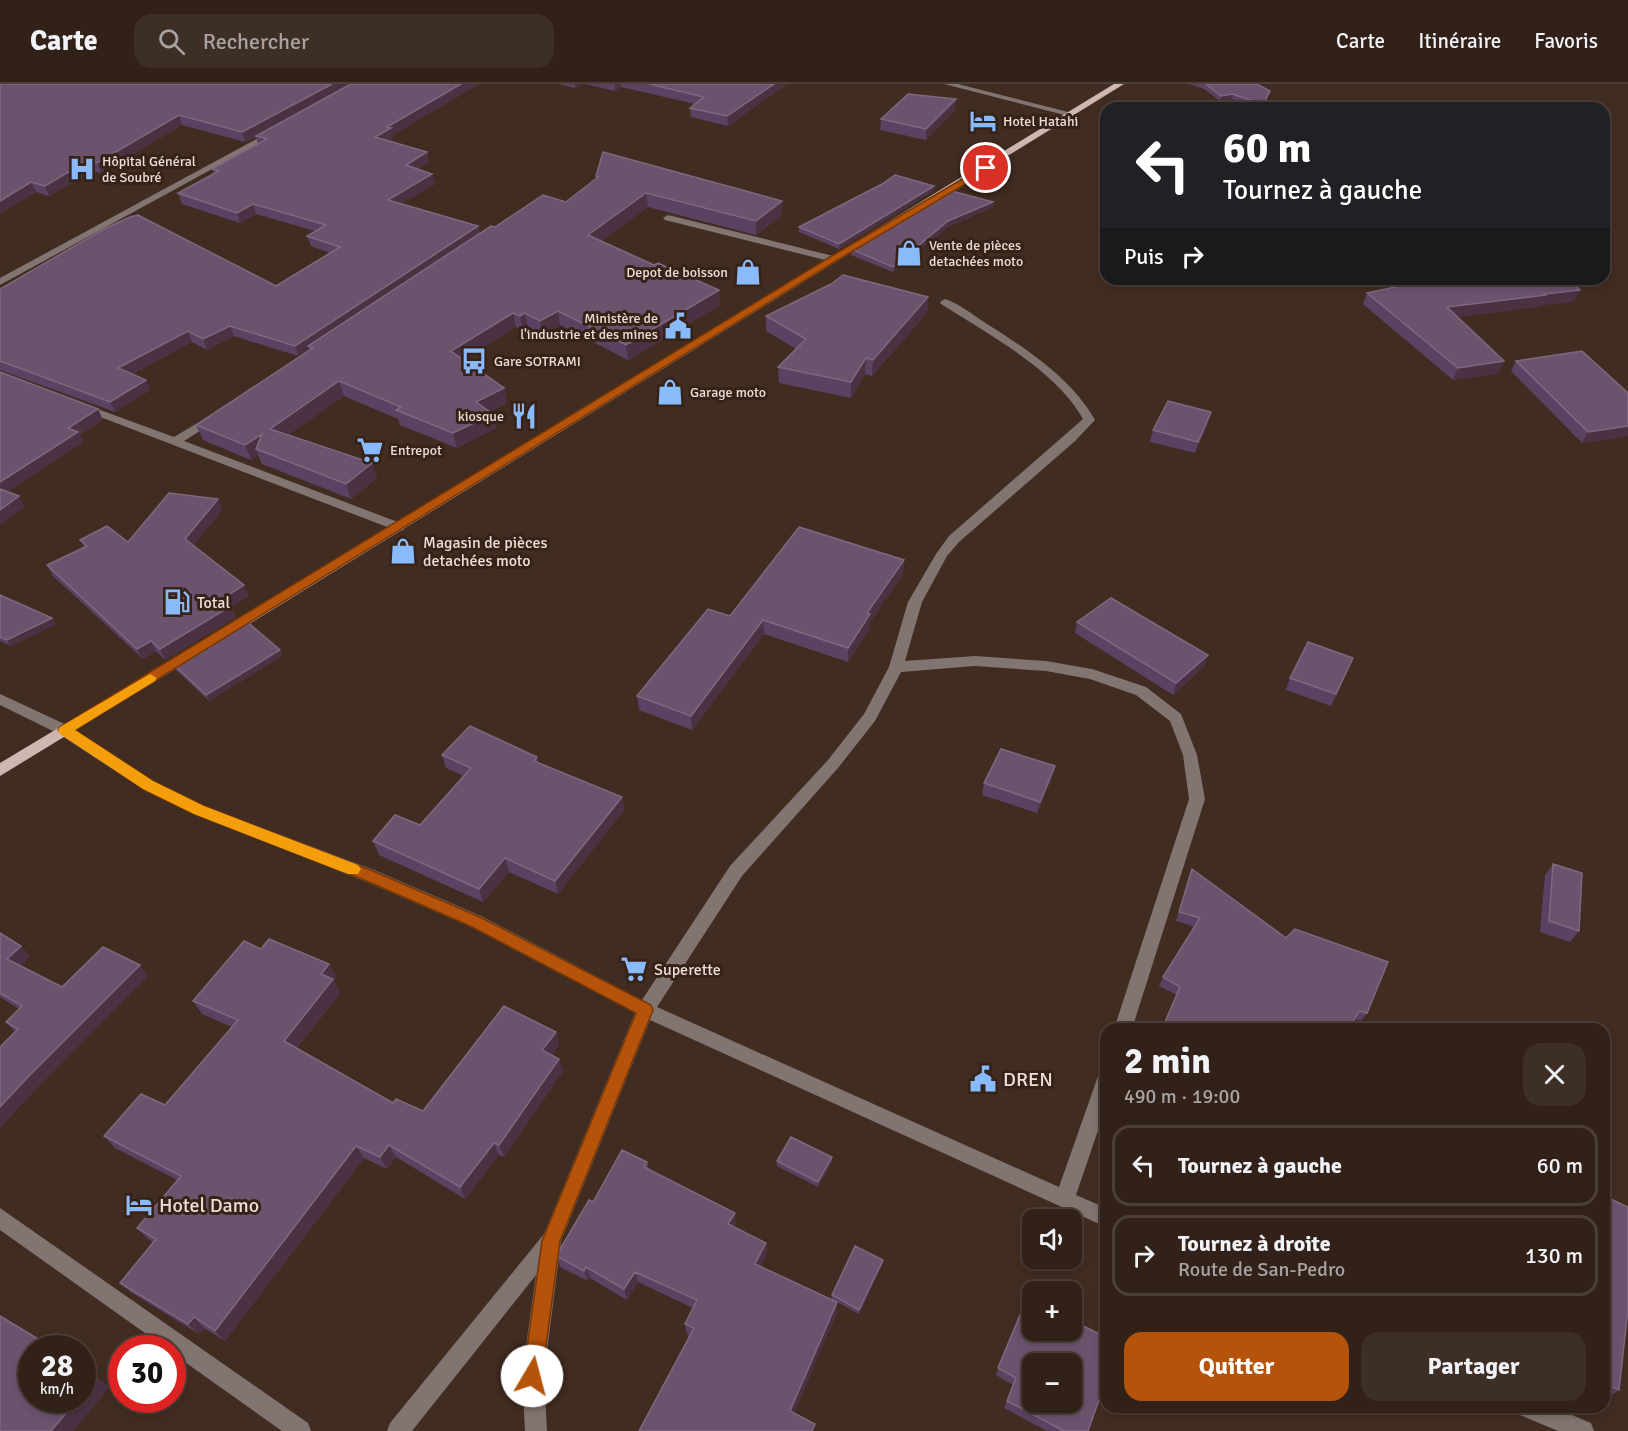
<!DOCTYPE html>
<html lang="fr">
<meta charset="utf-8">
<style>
:root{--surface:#312119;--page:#3d2e26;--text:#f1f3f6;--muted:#a8a3a2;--line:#4c3e38;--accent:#b45309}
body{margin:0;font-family:Signika,sans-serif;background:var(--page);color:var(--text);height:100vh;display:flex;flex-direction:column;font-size:22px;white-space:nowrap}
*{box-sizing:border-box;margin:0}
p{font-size:20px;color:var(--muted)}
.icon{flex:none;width:33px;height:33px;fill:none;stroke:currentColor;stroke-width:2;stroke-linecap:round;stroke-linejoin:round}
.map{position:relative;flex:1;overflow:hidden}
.panel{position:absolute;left:1100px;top:939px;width:510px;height:390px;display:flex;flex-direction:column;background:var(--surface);border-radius:18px;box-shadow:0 3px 9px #0003,0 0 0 2px var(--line)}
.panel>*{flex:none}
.guide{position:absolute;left:1100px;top:18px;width:510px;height:183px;border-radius:18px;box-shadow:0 3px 9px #0003,0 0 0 2px var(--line);background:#202124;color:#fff;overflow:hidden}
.fabs{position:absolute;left:1022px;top:1125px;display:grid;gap:12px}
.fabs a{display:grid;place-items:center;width:60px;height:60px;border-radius:12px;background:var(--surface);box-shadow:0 3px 9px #0003,0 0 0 2px var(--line);font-size:30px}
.speed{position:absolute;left:18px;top:1251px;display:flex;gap:12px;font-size:30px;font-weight:700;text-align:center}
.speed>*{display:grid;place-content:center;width:78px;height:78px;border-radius:50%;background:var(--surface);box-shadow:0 3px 9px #0003,0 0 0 2px var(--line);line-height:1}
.speed small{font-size:15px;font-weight:400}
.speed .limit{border:9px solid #d22;background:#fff;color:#111}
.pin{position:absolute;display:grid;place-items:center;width:51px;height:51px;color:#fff;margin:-26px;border:3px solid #fff;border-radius:50%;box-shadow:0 2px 6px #0007}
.me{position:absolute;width:66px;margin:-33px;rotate:8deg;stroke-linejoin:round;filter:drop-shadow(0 0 4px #0008)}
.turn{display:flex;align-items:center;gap:21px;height:126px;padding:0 24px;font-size:27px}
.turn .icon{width:78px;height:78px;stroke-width:2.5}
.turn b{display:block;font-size:42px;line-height:51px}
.then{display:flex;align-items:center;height:57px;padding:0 24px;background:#0003;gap:12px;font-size:22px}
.round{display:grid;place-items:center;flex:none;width:63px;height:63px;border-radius:18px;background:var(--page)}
.summary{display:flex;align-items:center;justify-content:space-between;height:102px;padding:0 24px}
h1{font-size:36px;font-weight:800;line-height:45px}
.button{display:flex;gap:12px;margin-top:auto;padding:12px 24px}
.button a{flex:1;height:69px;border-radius:18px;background:var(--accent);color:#fff;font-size:24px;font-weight:800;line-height:69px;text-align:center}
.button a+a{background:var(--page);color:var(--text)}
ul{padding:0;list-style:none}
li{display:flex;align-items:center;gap:18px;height:81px;margin:0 12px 9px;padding:0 12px;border:3px solid var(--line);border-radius:18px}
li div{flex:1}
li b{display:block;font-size:22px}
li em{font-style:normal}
header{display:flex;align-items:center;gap:36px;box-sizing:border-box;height:84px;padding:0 30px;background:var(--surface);border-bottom:2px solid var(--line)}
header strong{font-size:28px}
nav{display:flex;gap:33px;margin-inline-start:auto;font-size:21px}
.search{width:420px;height:54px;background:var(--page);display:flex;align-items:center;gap:15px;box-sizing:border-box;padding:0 21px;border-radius:18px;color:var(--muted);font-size:22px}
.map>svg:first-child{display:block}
</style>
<header>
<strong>Carte</strong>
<div class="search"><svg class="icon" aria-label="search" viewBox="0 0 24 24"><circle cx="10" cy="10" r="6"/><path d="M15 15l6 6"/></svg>Rechercher</div>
<nav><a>Carte</a><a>Itinéraire</a><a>Favoris</a></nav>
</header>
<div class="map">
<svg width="1628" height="1347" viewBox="0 0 1628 1347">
<rect width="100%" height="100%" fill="#412c21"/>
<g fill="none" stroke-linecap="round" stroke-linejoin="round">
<!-- minor -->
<path fill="#817471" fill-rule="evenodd" d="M944,0h14l118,30 -4,3z
M271,47l7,2 -278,152v-7z
M668,131l169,42 1,2 -5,3 -168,-42 -2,-2z
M945,215c13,4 25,14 36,21 42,27 89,56 114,100l-21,22 -115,100 -12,14 -25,46 -17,59 70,-5 71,5 46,8 54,18 35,27 16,41 8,44 -73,230h-18l75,-230 -6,-44 -13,-34 -34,-26 -46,-16 -44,-8 -71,-5 -74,6 -26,49 -37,47 -96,108 -85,131 402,180 38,-108 3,-6 6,-2v36l-30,88 30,13v19l-456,-207 -89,221 -17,134 3,56h-22l-3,-56 14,-100 -124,156h-25l3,-8 154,-189 91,-221 -166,-87 -107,-46 -168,-66 -51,-25 -84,-55 -59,-29v-11l69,32 84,55 51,25 170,64 107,46 161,84 88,-134 98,-106 36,-46 25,-47 19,-65 28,-48 13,-18 134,-117c-27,-49 -95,-85 -142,-115l-1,-2z
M81,319l93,34 37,-22h8v4l-35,22 219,83 2,3 -2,3h-8l-318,-122v-4z
M0,1124l308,215 3,8h-29l-110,-78v-5h-6l-166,-118z
M1517,1323h36l38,16 3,8h-36l-38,-16z"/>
<!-- major -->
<path fill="#d0b6b1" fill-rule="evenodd" d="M1114,0h10l-891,550h-10l-2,-3 2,-3z
M190,565l7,5 -2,3 -195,119v-13z"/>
</g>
<!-- wall -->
<path fill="#5b4262" d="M0,0h479l-86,51v3l-5,3 39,11 2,10 -11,7 14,5 3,10 -34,19 77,23 2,7 86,-31 31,-24 -1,-2 186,39 -26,20 -108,-28 -47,34 119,64 -92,55 -68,-35 -18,10 -14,-8 -5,3 -7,-3 -53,33 41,28 3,15 -17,9 6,16 -39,20 -57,-23 -2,-6 -54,-23 -56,39 84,28 5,15 -26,21 -89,-35 -4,-9 -7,5 -48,-20 -7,-15 113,-74v-2l-11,7 -64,-20 -27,14 -15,-8 -60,32 18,16 -35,22 -115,-42v-81l276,-3 54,-33 -19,-7 -4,-10 8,-5 -59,-17 -16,9 -58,-19 -4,-11 36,-19 -2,-5 46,-25 -2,-7 -11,5 -63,-17 -81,48 -10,-2 -42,25 -13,-4 -36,21z
M558,0h24l-7,4z
M585,0h202l-59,42 -37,-9 -1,-9 5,-4 -74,-17 -6,4z
M1189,0h68l13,7 -2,5 -5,12h-7l-24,-9 -12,2 -16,-12z
M955,26l-29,30 -46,-10 1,-11z
M933,107l-94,58 -40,-17v-5z
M993,123l-45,20 -55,45 -42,-17v-6z
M1580,206l-6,11 -32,4 -1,1 -84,11 42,56 -46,7 -90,-76 4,-11z
M928,213l-1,16 -55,63 -7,-2 -14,24 -72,-15 -1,-16 18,-18 -30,-18v-15z
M1516,277l112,32v43l-46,7 -71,-72z
M1208,340l-13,29 -45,-11 3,-12z
M222,426l-29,36 56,50 -18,11 5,10 -71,43 -9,-9 -13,8 -90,-83 -6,-11 37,-18 -4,-7 48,2z
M904,476l-1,14 -33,48v6l-22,34 -84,-28 -72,96 -53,-20 -2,-14 93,-80z
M0,511l52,23 4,6 -45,22 -11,-5z
M1077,538l131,33 -4,12 -31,28 -98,-62z
M282,572l-73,45 -33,-31 -3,-6z
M1353,574l-22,48 -45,-16 4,-12z
M442,671l95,2 1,5 84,35 2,13 -66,84 -49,-22 -26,30 -104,-47 -6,-14 47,-16 44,-49 -18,-8z
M1055,682l-3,12 -15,35 -55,-18 2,-12z
M1553,780l26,67 -9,11 -30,-10 5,-57z
M1192,785l175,144 -6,8 -7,-2 -177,-24 -18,-9 4,-9 32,-50 -19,-6z
M0,849l21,13 9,11 -10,9 42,21 86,-11 -110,111 -23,-55 -9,-10 13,-13 -19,-12z
M261,865l68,15 7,13 -2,4 6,12 -43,55 96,55 30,8 133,-79 3,13 -7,10 7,4 4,12 -59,86 -5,-2 -34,44 -69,-42 -9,12 -23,-11 -139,183 -21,-13 -5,6 -67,-41 -12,-10 33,-41 -5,-3 -11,-11 40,-48 -62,-32 -11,-12 61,-31 67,-78 -30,-13 -9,-13z
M777,1077l55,1 -14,25 -41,-21z
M647,1078l2,7 87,55 -2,3 32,16 1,10 -7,14 71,32 1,-4 51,-35 -1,5 -23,49 -22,-12v10l-43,101 21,18 -128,-97 -2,-10 8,-16 -55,-26 -11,18 -37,-22 -2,3 -28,-14 -4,-11 37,-54z
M1604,1112l15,194 -12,8 -3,-2z
M1027,1214l61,133h-41l-43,-23 9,-23 -17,-10z"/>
<!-- shaded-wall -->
<path fill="#4a3243" d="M332,0h20l-107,58 -3,-10z
M461,0h18l-86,51v3l-16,9 -2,-10 12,-10z
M575,0h7l-7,4z
M615,0h6v3l-6,4z
M774,0h13l-59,42 -1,-10z
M1233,10l-1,5 -12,2 1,-5z
M956,15l-1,11 -29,30v-11z
M179,31l3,10 -81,48 -4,-10z
M427,68l2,10 -21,13 -2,-10z
M87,77l4,10 -42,25 -4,-10z
M432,90l3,10 -45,26 -2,-10z
M31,98l5,10 -36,21v-12z
M934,102l-1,5 -94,58v-5z
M646,109l2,14 -58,42 -2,-14z
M782,117v14l-26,20v-14z
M993,118v5l-45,20 -55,45v-5l55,-46z
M253,120l3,10 -16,9 -3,-10z
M478,142l2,10 -172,110 1,3 -11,7 -3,-10z
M719,206l1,15 -92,55 -2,-15z
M1580,206l-6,11 -32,4 -1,1 -98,13 4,-12z
M928,213l-1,16 -55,63 1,-16z
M558,227l2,14 -18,10 -2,-14z
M513,229l3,14 -62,39 -3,-15z
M525,229l3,14 -5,3 -3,-14z
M230,242l4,10 -27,14 -4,-11z
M188,247l4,11 -70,37 -4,-11z
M866,274l-1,16 -14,24v-16z
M1504,277l-5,12 -46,7 5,-12z
M146,296l4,10 -35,22 -5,-10z
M339,297l5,15 -69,48 -5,-15z
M504,304l3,15 -28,14 -3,-15z
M98,325l5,11 -23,15 4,7 -84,55v-15l68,-54z
M1211,328l-3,12 -13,29 3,-11z
M493,330l3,14 -39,20 -4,-15z
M1628,342v10l-46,7 6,-11z
M262,350l-6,15 2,6 -7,5 -6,-15z
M372,379l5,15 -26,21 -5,-15z
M19,412l6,11 -25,18v-15z
M218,415l4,11 -32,40 -5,-11z
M904,476l-1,14 -33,48v6l-22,34v-14l19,-35z
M244,501l5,11 -18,11 5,10 -71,43 -5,-11 62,-50z
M52,534l4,6 -45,22 -4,-6z
M763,536l1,14 -72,96 -1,-14z
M151,557l5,10 -13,8 -6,-10z
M280,566l2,6 -73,45 -3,-6z
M1208,571l-4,12 -31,28 3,-12z
M1055,682l-3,12 -15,35 3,-11z
M622,713l2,13 -66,84 -3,-13z
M505,774l4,14 -26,30 -4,-13z
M21,862l9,11 -14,13 -9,-11z
M329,880l7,13 -2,4 6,12 -48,61 -8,-13 37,-67z
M140,881l8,11 -110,111 -38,41v-21l28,-30z
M556,948l3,13 -13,18 -4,-13z
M559,975l4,12 -59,86 -5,-12z
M494,1059l5,12 -34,44 -5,-12z
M389,1061l7,12 -9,12 -7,-12z
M356,1062l8,12 -139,183 -10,-10z
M832,1073v5l-14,25v-5z
M735,1129l1,11 -6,11 -2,-11z
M766,1159l1,10 -11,22 -1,-11z
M883,1176l-1,5 -23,49v-4z
M586,1183l4,11 -2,3 -4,-10z
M635,1188l3,10 -11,18 -3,-11z
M837,1218v10l-46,108 -1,-9z
M194,1233l10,11 -5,6 -11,-10z
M95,1292l15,10 -36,45h-23l26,-31h5v-8z"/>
<!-- building -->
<path fill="#6b536e" stroke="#7f687f" stroke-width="1.5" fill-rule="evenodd" d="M0,0h332l-90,48 -63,-17 -82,48 -10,-2 -42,25 -14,-4 -31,19z
M351,0h110l-74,43 4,1 -16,9 52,15 -21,13 26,9 -44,26 90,26 -183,120 -65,-20 -27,13 -15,-8 -70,37 28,12 -36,22 -110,-41v-72l104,-60 26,-12 8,-2 138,71 64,-39 -33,-11 19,-11 -73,-21 -16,9 -59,-20 41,-22 -7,-2 55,-30 -11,-3z
M649,0h125l-47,32 -37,-8 14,-11z
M1206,0h51l13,7 -7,14 -30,-11 -12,2z
M908,10l48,5 -30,30 -45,-10z
M603,68l179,49 -26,20 -110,-28 -58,42 66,30 4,-2 61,27 -93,55 -68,-34 -18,10 -15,-8 -5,3 -7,-3 -62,38 53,37 -28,14 17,12 -40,19 -57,-23 5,-3 -62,-26 -69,48 102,34 -26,21 -90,-35 6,-15 -17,11 -49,-20 117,-77 -5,-2 183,-120 4,1 48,-32 23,7 32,-25 -2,-1z
M895,91l39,11 -95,58 -40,-17 83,-43z
M948,106l45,12 -45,19 -55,46 -42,-18z
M843,191l85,22 -55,63 -7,-2 -15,24 -73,-15 28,-28 -40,-23 65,-32z
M1434,195h134l12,11 -35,4 1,1 -99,12 57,54 -46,7 -91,-75z
M1582,267l46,42v33l-40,6 -72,-71z
M0,288l98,37 -30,19 10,4 -78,50z
M1168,317l43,11 -13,30 -45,-12z
M0,405l19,7 -19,14z
M169,409l49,6 -33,40 59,46 -22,14 9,7 -71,43 -9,-8 -14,8 -90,-84 40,-19 -7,-6 27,-14 21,16z
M799,443l105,33 -37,53 3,1 -22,34 -85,-28 -72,96 -54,-20 71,-87 22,7z
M0,511l52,23 -45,22 -7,-3z
M1111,514l97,57 -32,28 -99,-61z
M245,536l35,30 -74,45 -33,-31z
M1308,558l45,16 -17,36 -46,-16z
M470,642l67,31 -3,4 88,36 -67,84 -50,-23 -26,31 -106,-48 22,-26 25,10 51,-57 -29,-13z
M1001,665l54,17 -15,36 -56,-19z
M1553,780l29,9 -3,58 -30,-10z
M1192,785l94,69 9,-9 93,33 -21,51 -8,-2 -10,18h-187l18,-42 -17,-10 37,-59 -21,-6z
M0,849l21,13 -14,13 55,28 41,-40 37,18 -112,112 -28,30v-60l18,-18 -12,-7 16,-16 -22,-13z
M269,855l60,25 -8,10 12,5 -49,62 109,62 3,-4 27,12 81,-105 52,26 -14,18 17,9 -60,86 -5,-2 -34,44 -71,-42 -9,12 -24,-11 -141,185 -21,-14 -6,7 -68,-41 36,-44 -19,-11 44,-52 -77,-40 37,-42 24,11 73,-85 -45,-19 51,-60 17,8z
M791,1053l41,20 -14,25 -41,-21z
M622,1066l25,12 -3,5 91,46 -7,11 38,19 -11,21 82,38 -47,109 25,13 -3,7h-173l55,-103 -9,-4 12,-24 -62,-28 -11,17 -38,-22 -2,4 -28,-15 33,-56 4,2z
M1604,1112l24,11v102l-9,81 -15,-7z
M855,1162l28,14 -24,50 -27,-15z
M1027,1214l5,3v29h39v-10l35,17v43l-18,51h-24l-57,-30 9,-23 -18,-10zM1032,1280h39v38h-39z
M0,1232l53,32h-21v52h45l-26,31h-51z
M82,1284l13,8 -13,16z"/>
<!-- route -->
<path fill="#b45309" stroke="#753606" stroke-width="1.5" d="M986,81l4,3 -1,2 -153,91 -761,469 78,51 51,25 169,65 107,46 171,88 2,5 -93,231 -18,135 -3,6 -7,3 -6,-3 -3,-6 19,-135 94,-228 -166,-87 -108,-47 -168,-65 -51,-25 -85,-59 2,-3 770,-470z"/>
<!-- slow -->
<path fill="#f59e0b" d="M150,590l7,4 -2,3 -80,49 78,51 51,25 154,59 3,4 -3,5h-10l-154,-60 -51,-25 -83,-55 -2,-4 2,-3z"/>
<!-- icons -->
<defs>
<g id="hotel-bare" transform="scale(2.07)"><path d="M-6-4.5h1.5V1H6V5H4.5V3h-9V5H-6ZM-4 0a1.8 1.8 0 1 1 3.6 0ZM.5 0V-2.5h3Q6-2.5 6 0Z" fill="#88bafc" stroke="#362217" stroke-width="2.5" paint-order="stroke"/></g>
<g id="hospital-bare" transform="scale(2.07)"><path d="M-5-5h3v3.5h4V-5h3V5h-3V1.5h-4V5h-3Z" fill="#88bafc" stroke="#362217" stroke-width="2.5" paint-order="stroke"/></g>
<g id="shop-bare" transform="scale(2.07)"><path d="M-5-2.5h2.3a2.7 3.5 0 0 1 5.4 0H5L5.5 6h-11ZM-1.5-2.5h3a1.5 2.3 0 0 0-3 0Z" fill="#88bafc" stroke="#362217" stroke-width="2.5" paint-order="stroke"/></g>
<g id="civic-bare" transform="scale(2.07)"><path d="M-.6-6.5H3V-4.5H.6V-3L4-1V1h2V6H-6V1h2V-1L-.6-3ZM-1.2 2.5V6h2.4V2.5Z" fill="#88bafc" stroke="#362217" stroke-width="2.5" paint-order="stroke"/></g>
<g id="bus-bare" transform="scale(2.07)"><path d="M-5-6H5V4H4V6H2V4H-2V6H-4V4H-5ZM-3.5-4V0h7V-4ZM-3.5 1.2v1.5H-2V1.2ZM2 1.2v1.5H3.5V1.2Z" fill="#88bafc" stroke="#362217" stroke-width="2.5" paint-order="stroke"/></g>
<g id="restaurant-bare" transform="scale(2.07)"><path d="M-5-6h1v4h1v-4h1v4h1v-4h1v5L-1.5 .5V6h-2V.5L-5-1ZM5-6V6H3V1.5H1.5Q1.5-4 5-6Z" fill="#88bafc" stroke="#362217" stroke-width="2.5" paint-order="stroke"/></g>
<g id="supermarket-bare" transform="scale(2.07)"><path d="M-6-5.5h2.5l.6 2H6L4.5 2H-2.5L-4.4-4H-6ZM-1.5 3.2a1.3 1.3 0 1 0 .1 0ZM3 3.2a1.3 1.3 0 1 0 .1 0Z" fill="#88bafc" stroke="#362217" stroke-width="2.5" paint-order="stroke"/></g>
<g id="fuel-bare" transform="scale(2.07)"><path d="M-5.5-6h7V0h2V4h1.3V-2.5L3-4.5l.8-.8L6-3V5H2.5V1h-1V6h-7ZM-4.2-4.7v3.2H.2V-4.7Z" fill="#88bafc" stroke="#362217" stroke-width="2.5" paint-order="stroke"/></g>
</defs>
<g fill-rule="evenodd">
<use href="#hotel-bare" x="983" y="37"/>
<use href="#hospital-bare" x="82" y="85"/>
<use href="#shop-bare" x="909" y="169"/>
<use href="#shop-bare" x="748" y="188"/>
<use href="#civic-bare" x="678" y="242"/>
<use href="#bus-bare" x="474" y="277"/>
<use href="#shop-bare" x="670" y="308"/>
<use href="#restaurant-bare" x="524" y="332"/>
<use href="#supermarket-bare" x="370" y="366"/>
<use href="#shop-bare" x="403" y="467"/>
<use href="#fuel-bare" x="177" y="518"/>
<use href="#supermarket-bare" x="634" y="885"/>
<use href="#civic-bare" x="983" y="995"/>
<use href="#hotel-bare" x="139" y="1121"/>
</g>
<g text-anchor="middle" stroke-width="6" stroke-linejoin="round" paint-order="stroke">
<!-- far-poi labels -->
<g font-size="14" fill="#ecded7" stroke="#362217" text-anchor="start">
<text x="1003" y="42">Hotel Hatahi</text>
<text x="102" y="82">Hôpital Général<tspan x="102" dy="16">de Soubré</tspan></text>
<text x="929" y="166">Vente de pièces<tspan x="929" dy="16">detachées moto</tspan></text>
<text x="728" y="193" text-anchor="end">Depot de boisson</text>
<text x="658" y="239" text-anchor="end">Ministère de<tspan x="658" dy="16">l'industrie et des mines</tspan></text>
<text x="494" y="282">Gare SOTRAMI</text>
<text x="690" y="313">Garage moto</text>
<text x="504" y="337" text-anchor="end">kiosque</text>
<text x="390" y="371">Entrepot</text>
</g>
<!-- poi labels -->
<g font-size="16" fill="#ecded7" stroke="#362217" text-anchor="start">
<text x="423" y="464">Magasin de pièces<tspan x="423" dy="18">detachées moto</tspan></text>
<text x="197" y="524">Total</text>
<text x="654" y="891">Superette</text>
</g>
<!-- near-poi labels -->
<g font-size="20" fill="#ecded7" stroke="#362217" text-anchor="start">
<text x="1003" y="1002">DREN</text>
<text x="159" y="1128">Hotel Damo</text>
</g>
</g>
</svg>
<div class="fabs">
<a><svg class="icon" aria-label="sound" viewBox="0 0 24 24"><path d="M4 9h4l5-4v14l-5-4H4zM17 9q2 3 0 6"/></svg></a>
<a>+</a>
<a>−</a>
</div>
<div class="speed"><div>28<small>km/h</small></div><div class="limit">30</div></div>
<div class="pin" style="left:986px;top:84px;background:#d93025"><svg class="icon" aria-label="arrive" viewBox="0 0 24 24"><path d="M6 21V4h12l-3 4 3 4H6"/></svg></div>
<svg class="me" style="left:532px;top:1292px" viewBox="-20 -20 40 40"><circle r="19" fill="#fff"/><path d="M0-13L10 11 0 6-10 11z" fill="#b45309"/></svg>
<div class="guide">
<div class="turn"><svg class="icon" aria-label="left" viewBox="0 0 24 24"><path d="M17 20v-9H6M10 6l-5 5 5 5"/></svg><div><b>60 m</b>Tournez à gauche</div></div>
<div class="then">Puis<svg class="icon" aria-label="right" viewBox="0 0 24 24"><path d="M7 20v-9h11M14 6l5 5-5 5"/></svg></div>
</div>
<section class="panel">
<div class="summary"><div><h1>2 min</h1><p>490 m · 19:00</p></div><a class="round"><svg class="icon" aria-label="close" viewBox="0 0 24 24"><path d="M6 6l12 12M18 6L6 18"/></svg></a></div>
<ul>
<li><svg class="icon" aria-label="left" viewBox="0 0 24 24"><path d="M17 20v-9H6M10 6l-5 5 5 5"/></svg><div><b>Tournez à gauche</b></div><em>60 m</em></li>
<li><svg class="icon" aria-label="right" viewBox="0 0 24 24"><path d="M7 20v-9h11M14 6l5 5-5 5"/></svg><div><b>Tournez à droite</b><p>Route de San-Pedro</p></div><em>130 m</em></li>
</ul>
<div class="button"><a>Quitter</a><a>Partager</a></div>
</section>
</div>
